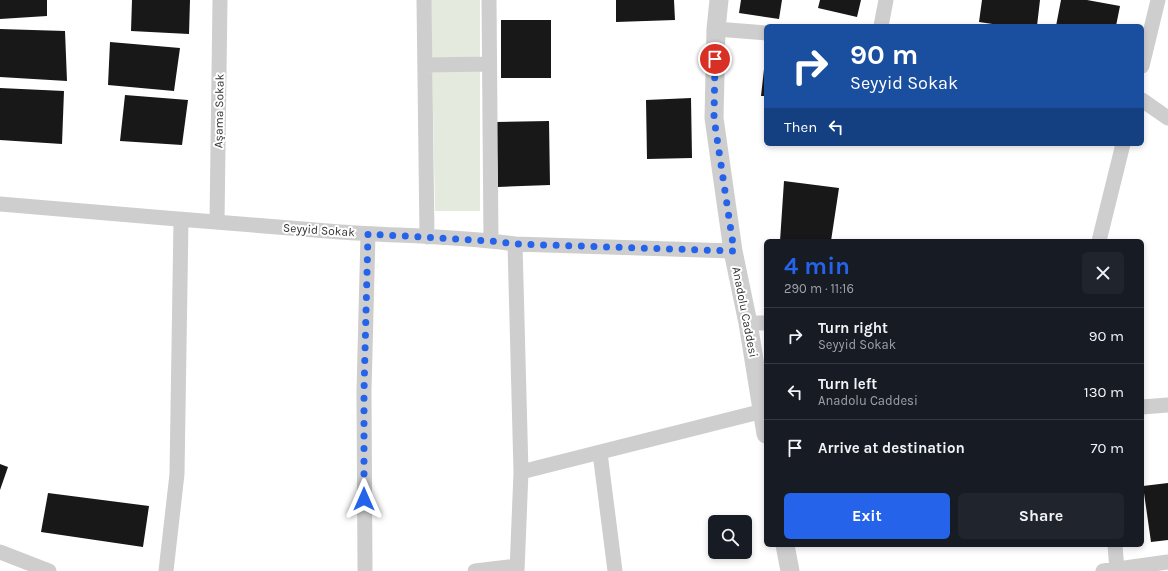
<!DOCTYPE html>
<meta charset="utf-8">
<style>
:root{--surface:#171b24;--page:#20242c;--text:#f1f3f6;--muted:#9ea1a6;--line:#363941;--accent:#2563eb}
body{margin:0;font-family:Karla,sans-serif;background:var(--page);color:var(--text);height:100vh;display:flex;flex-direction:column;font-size:15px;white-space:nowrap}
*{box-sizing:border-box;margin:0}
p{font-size:13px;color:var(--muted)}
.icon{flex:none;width:22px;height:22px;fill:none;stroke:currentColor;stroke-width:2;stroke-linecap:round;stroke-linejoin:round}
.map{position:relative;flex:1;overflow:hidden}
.sheet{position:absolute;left:764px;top:239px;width:380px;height:308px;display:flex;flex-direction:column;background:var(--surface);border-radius:6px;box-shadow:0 2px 6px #0003}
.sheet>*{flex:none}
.guide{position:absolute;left:764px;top:24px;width:380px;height:122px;border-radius:6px;box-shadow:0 2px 6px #0003;background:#1a4fa0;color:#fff;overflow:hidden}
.controls{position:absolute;left:708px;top:515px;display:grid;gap:8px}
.controls a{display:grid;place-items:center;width:44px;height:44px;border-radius:6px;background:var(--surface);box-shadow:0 2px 6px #0003;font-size:20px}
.pin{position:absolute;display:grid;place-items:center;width:34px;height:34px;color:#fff;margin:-17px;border:2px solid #fff;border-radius:50%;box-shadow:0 1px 4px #0007}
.me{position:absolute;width:44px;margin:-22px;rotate:0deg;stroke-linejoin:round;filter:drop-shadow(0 0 3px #0008)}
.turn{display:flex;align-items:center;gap:14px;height:84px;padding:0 20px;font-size:18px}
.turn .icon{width:52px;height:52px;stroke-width:2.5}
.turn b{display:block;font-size:28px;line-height:34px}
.then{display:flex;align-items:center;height:38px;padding:0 20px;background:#0003;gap:8px;font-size:15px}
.round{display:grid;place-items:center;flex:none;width:42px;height:42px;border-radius:6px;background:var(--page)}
.summary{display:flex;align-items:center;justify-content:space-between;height:68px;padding:0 20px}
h1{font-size:24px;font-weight:700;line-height:30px;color:var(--accent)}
.action{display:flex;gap:8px;margin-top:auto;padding:8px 20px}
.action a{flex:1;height:46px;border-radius:6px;background:var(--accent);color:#fff;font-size:16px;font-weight:700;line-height:46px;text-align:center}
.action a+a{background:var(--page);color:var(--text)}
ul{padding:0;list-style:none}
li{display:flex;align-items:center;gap:12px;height:56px;padding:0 20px;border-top:1px solid var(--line)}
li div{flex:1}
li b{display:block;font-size:15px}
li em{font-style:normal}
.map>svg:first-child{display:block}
</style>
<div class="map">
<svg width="1168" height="571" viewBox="0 0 1168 571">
<rect width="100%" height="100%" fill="#fff"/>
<!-- green -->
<path fill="#e4eadd" d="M431,0h49v211h-45z"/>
<!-- building -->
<path fill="#181818" d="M0,0h47v16l-47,3z
M132,0h58l-1,34 -58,-3z
M616,0h58l1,20 -59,2z
M741,0h41l-3,19 -40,-6z
M820,0h41l-4,17 -39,-9z
M982,0h58l-3,26h-31l-27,-4z
M1061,0h26l33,6 -4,20h-60z
M501,20h50v58h-50z
M0,29l65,2 2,50 -67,-4z
M110,42l70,6 -6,43 -66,-6z
M765,60l1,1v35h-5z
M0,88l64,3 -2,53 -62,-4z
M125,95l63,5 -6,45 -62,-4z
M691,98l1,60 -45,1 -1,-59z
M549,121l1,64 -52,2 -2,-65z
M784,181l55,7 -8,53h-51z
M0,464l8,3 -8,23z
M1168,483v57l-17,2 -8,-56z
M48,493l101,13 -6,41 -102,-15z"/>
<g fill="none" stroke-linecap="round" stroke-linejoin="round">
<!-- minor -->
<path stroke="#cecece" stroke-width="15" d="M424,0l3,237
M489,0l2,241
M881,26l5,-26
M716,29l50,4
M425,65l64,-1
M1142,66l16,-66
M1142,100l26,18
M0,204c113,10 227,19 340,28 59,4 118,4 175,12l218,7
M217,222l3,-222
M1099,241l24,-97
M515,244l6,228 -4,99
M748,323h18
M1142,407l26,-2
M600,453l15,118
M521,472l242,-61
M1115,545l2,26
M0,552l49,19
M166,571l11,-97 4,-254
M365,571l-1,-180 4,-157
M475,571l42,-5
M1103,571l65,-9"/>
<!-- tertiary -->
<path stroke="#cecece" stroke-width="19" d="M719,0l-3,29 -2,89 19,133 15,72 18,111
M785,545l5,26"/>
</g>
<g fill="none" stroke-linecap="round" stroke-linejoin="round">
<!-- route -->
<path stroke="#2563eb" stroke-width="7" stroke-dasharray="0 12.6" d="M364,499v-108l4,-157 123,7 24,3 219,7 -20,-133 1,-59"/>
</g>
<g text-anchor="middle" stroke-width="4" stroke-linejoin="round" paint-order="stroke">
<!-- street labels -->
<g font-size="12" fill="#313131" stroke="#fff">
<text transform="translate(219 111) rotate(-89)" y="4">Aşama Sokak</text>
<text transform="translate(319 230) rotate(4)" y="4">Seyyid Sokak</text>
<text transform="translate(745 312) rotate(79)" y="4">Anadolu Caddesi</text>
</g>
</g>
</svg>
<div class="controls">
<a><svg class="icon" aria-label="search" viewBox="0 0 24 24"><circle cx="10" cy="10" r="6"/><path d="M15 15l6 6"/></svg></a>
</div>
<div class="pin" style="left:715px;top:59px;background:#d93025"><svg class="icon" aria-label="arrive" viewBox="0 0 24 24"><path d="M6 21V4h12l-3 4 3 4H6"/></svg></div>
<svg class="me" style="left:364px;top:499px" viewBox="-20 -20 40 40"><path d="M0-17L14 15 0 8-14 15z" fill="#2563eb" stroke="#fff" stroke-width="4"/></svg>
<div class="guide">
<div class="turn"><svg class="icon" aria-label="right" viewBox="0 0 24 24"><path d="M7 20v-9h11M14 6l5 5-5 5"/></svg><div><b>90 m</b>Seyyid Sokak</div></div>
<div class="then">Then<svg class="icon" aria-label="left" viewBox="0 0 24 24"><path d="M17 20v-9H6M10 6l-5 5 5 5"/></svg></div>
</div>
<section class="sheet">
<div class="summary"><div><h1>4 min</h1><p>290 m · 11:16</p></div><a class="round"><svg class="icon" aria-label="close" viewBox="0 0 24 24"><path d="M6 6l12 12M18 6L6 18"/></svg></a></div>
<ul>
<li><svg class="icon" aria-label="right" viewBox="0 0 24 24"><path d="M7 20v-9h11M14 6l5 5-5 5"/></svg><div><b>Turn right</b><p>Seyyid Sokak</p></div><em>90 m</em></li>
<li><svg class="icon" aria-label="left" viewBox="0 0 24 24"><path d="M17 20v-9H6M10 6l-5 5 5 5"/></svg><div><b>Turn left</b><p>Anadolu Caddesi</p></div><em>130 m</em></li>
<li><svg class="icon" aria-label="arrive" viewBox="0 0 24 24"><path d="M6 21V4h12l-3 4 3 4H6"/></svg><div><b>Arrive at destination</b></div><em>70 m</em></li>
</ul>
<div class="action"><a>Exit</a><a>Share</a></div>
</section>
</div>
